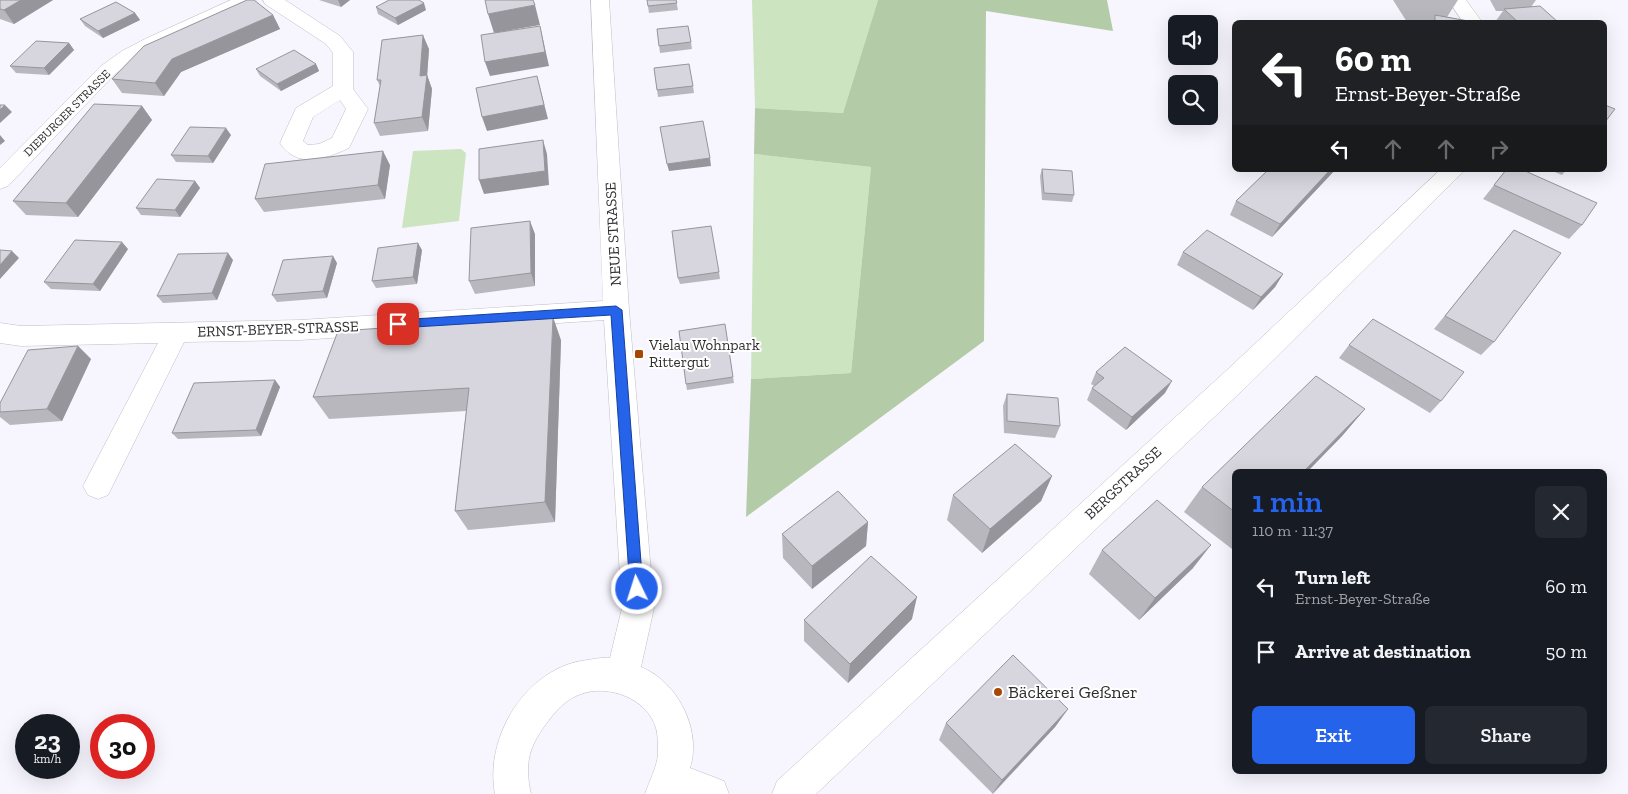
<!DOCTYPE html>
<meta charset="utf-8">
<style>
:root{--surface:#171b24;--page:#242831;--text:#f1f3f6;--muted:#9ea1a6;--accent:#2563eb}
body{margin:0;font-family:"Zilla Slab",serif;background:var(--page);color:var(--text);height:100vh;display:flex;flex-direction:column;font-size:19px;white-space:nowrap}
*{box-sizing:border-box;margin:0}
p{font-size:16px;color:var(--muted)}
.icon{flex:none;width:28px;height:28px;fill:none;stroke:currentColor;stroke-width:2;stroke-linecap:round;stroke-linejoin:round}
.map{position:relative;flex:1;overflow:hidden}
.drawer{position:absolute;left:1232px;top:469px;width:375px;height:305px;display:flex;flex-direction:column;background:var(--surface);border-radius:8px;box-shadow:0 5px 20px #0002}
.drawer>*{flex:none}
.hud{position:absolute;left:1232px;top:20px;width:375px;height:152px;border-radius:8px;box-shadow:0 5px 20px #0002;background:#202124;color:#fff;overflow:hidden}
.fabs{position:absolute;left:1168px;top:15px;display:grid;gap:10px}
.fabs a{display:grid;place-items:center;width:50px;height:50px;border-radius:8px;background:var(--surface);box-shadow:0 5px 20px #0002;font-size:25px}
.speed{position:absolute;left:15px;top:714px;display:flex;gap:10px;font-size:25px;font-weight:700;text-align:center}
.speed>*{display:grid;place-content:center;width:65px;height:65px;border-radius:50%;background:var(--surface);box-shadow:0 5px 20px #0002;line-height:1}
.speed small{font-size:12px;font-weight:400}
.speed .limit{border:8px solid #d22;background:#fff;color:#111}
.pin{position:absolute;display:grid;place-items:center;width:42px;height:42px;color:#fff;margin:-21px;border-radius:10px;box-shadow:0 2px 8px #0006}
.me{position:absolute;width:55px;margin:-28px;rotate:356deg;stroke-linejoin:round;filter:drop-shadow(0 0 4px #0008)}
.turn{display:flex;align-items:center;gap:18px;height:105px;padding:0 20px;font-size:22px}
.turn .icon{width:65px;height:65px;stroke-width:2.5}
.turn b{display:block;font-size:35px;line-height:42px}
.lanes{display:flex;align-items:center;height:48px;padding:0 20px;background:#0003;justify-content:center;gap:25px;direction:ltr}
.lanes .off{opacity:.35}
.round{display:grid;place-items:center;flex:none;width:52px;height:52px;border-radius:8px;background:var(--page)}
.summary{display:flex;align-items:center;justify-content:space-between;height:85px;padding:0 20px}
h1{font-size:30px;font-weight:600;line-height:38px;color:var(--accent)}
.button{display:flex;gap:10px;margin-top:auto;padding:10px 20px}
.button a{flex:1;height:58px;border-radius:8px;background:var(--accent);color:#fff;font-size:20px;font-weight:600;line-height:58px;text-align:center}
.button a+a{background:var(--page);color:var(--text)}
ul{padding:0;list-style:none}
li{display:flex;align-items:center;gap:15px;height:65px;padding:0 20px}
li div{flex:1}
li b{display:block;font-size:19px}
li em{font-style:normal}
.map>svg:first-child{display:block}
</style>
<div class="map">
<svg width="1628" height="794" viewBox="0 0 1628 794">
<rect width="100%" height="100%" fill="#f7f5fd"/>
<!-- green -->
<path fill="#cde4c1" d="M752,0h126l-35,113 -88,-5z
M461,149l5,4 -7,68 -57,7 11,-77z
M754,154l117,13 -20,206 -100,6z"/>
<!-- forest -->
<path fill="#b4cba8" d="M878,0h229l6,31 -127,-20 -2,330 -238,176 5,-138 100,-6 20,-206 -117,-13 1,-46 88,5z"/>
<g fill="none" stroke-linecap="round" stroke-linejoin="round">
<!-- minor casing -->
<g stroke="#c0bec6" stroke-width="1">
<path id="minor" d="M231,0h25l-2,4 -93,42 -25,13 -21,15 -107,112 -8,3v-21l101,-102 21,-15 25,-13z
M263,0h22l55,36 13,16v37l15,20 -19,39c-24,11 -52,21 -69,-5l16,-35 37,-22v-33l-7,-9 -61,-40zM340,100l6,9 -14,29 -13,6 -11,1 -5,-4 10,-24z
M591,0h18l20,310 25,298 -13,59c37,15 61,63 49,101l34,13 5,13h-84c4,-12 12,-27 13,-40 0,-7 0,-19 -2,-26 -9,-30 -48,-44 -75,-34 -14,5 -24,15 -32,26 -20,26 -25,42 -18,74h-36c-11,-58 32,-127 92,-134 8,-1 16,-3 23,-2l12,-50 -18,-288 -304,20 -116,2 -76,153 -10,4 -10,-4 -5,-9 75,-143 -137,3 -21,-3v-20l21,3 279,-6 303,-19z
M1448,0h18l16,22h-19z
M1440,170h25l-218,216 -431,408h-44l5,-13 450,-411z"/>
</g>
<!-- minor -->
<use href="#minor" fill="#fff" fill-rule="evenodd"/>
</g>
<!-- wall -->
<path fill="#b9b7be" d="M0,0h53l-39,24 -14,-5z
M319,0h31l-9,7z
M647,0h29l2,10 -29,3z
M1393,0h65l-11,17 27,5h-67z
M1490,0h46l-5,7 27,15h-63l8,-11h-7z
M376,7l50,3 -28,15 -20,-11z
M135,13l5,7 -37,18 -18,-12 -5,-7z
M273,15l7,14 -99,43 -17,24 -42,-3 -10,-14z
M657,29l34,13 1,7 -32,4z
M69,43l5,7 -25,25 -33,-2 -6,-7z
M429,49l-2,26 5,14 -4,42 -48,5 -6,-13 6,-37 -3,-6z
M316,64l3,7 -38,20 -21,-15 -4,-7z
M654,68l39,18 1,7 -36,4z
M142,106l10,14 -74,97 -52,-2 -13,-14z
M231,135l-18,28 -37,-1 -5,-7z
M390,165l-5,34 -121,13 -9,-13z
M1042,169l32,26 -2,7 -30,-2 -2,-24z
M1268,170h67l-63,67 -42,-22 6,-14z
M1506,170l76,55 -13,14 -86,-40z
M1550,170h16l-4,5z
M195,181l5,7 -20,29 -39,-2 -5,-7z
M1514,230l-20,112 -13,13 -47,-26z
M535,234v52l-60,8 -6,-13z
M128,249l-28,42 -49,-2 -7,-7z
M422,250l-5,34 -41,4 -4,-7z
M1183,252l100,22 -8,13 -22,23 -76,-45z
M233,260l-16,40 -54,3 -6,-7z
M337,263l-10,35 -50,4 -5,-7z
M719,272l1,7 -40,5 -2,-6z
M561,340l-6,182 -87,8 -13,-19 11,-100 -137,8 -16,-22z
M1349,345l92,56 -11,12 -91,-55z
M78,346l13,13 -29,62 -52,4 -10,-8v-14z
M1096,372l69,21 -39,37 -39,-30 5,-12 2,-2 -3,-2z
M733,377l1,6 -47,7 -1,-6z
M275,380l5,7 -19,49 -83,3 -6,-6z
M1007,394l53,32 -5,12 -51,-5 -1,-27z
M1365,409l-23,27 -34,35h-73v75l-3,3 -48,-37 18,-25z
M1052,476l-11,25 -59,52 -35,-33 6,-25z
M868,522l-2,24 -54,43 -29,-31 -1,-24z
M1102,550l91,18 -54,52 -50,-46z
M912,619l-64,64 -44,-42v-21z
M1068,709l-13,18 -62,67 -54,-54 7,-17z"/>
<!-- shaded-wall -->
<path fill="#96959b" d="M21,0h32l-39,24 -10,-14z
M338,0h12l-9,7z
M424,3l2,7 -28,15 -3,-7z
M535,5l5,20 -46,8 -6,-19z
M135,13l5,7 -37,18 -5,-7z
M273,15l7,14 -99,43 -17,24 -9,-13 17,-24z
M540,26l9,40 -59,10 -5,-14z
M423,35l6,14 -2,29v-3l5,14 -4,42 -6,-14 -2,-41z
M69,43l5,7 -25,25 -5,-7z
M316,64l3,7 -38,20 -4,-7z
M537,76l11,43 -61,12 -5,-14z
M5,105l7,7 -12,11v-13z
M142,106l10,14 -74,97 -12,-14z
M226,128l5,7 -18,28 -5,-7z
M0,135l5,6 -5,4z
M543,140l4,14 2,31 -65,9 -5,-14z
M383,151l7,14 -5,34 -7,-14z
M710,158l1,8 -42,5 -2,-7z
M1330,170h5l-63,67 8,-13z
M195,181l5,7 -20,29 -5,-7z
M530,221l5,13v52l-4,-13z
M122,242l6,7 -28,42 -7,-7z
M418,243l4,7 -5,34 -4,-7z
M12,251l7,7 -19,21v-14z
M228,253l5,7 -16,40 -5,-7z
M333,256l4,7 -10,35 -4,-7z
M1283,274l-8,13 -22,23 8,-13z
M553,317l8,23 -6,182 -10,-20z
M78,346l13,13 -29,62 -15,-12z
M275,380l5,7 -19,49 -5,-6z
M1172,381l-7,12 -39,37 6,-13z
M1365,409l-23,27 -34,35h-4z
M1052,476l-11,25 -59,52 8,-24z
M868,522l-2,24 -54,43v-23z
M1211,545l-18,23 -54,52 16,-22z
M917,597l-5,22 -64,64 2,-19z
M1068,709l-13,18 -63,67 10,-14z"/>
<!-- building -->
<path fill="#d7d5dd" stroke="#96959b" d="M0,0h21l-17,10 -4,-1z
M247,0h7l19,15 -101,44 -17,24 -43,-4 32,-33z
M389,0h30l5,3 -29,15 -19,-11z
M485,0h48l2,5 -47,9z
M647,0h29l1,3 -29,3z
M116,2l19,11 -37,18 -18,-12z
M1540,6l18,16h-40l-14,-13z
M1435,15l39,7h-39z
M540,26l5,26 -60,10 -4,-27z
M688,26l3,16 -32,4 -2,-17z
M423,35l-3,41 7,-1 -5,42 -48,6 7,-43h-4l5,-40z
M36,41l33,2 -25,25 -34,-2z
M294,50l22,14 -39,20 -21,-15z
M689,64l4,22 -36,4 -3,-22z
M537,76l7,29 -62,12 -6,-29z
M94,104l48,2 -76,97 -53,-2z
M0,105h5l-5,5z
M1605,105l10,4 -10,13z
M703,121l7,37 -43,6 -7,-37z
M190,127l36,1 -18,28 -37,-1z
M543,140l2,31 -66,9v-31z
M383,151l-5,34 -123,14 10,-35z
M1042,169l30,2 2,24 -30,-2z
M1268,170h62l-50,54 -44,-23z
M1506,170h17l74,33 -15,22 -88,-40z
M157,179l38,2 -20,29 -39,-2z
M530,221l1,52 -62,8 2,-53z
M711,226l8,46 -41,6 -6,-47z
M1207,230l76,44 -22,23 -78,-45z
M1514,230l47,23 -67,89 -49,-26z
M75,240l47,2 -29,42 -49,-2z
M418,243l-5,34 -41,4 6,-33z
M0,250l12,1 -12,14z
M228,253l-16,40 -55,3 21,-42z
M333,256l-10,35 -51,4 11,-35z
M553,317l-8,185 -90,9 14,-123 -156,9 25,-66z
M1373,319l91,53 -23,29 -92,-56z
M725,324l8,53 -47,7 -7,-53z
M78,346l-31,63 -47,3v-9l28,-53z
M1125,347l47,34 -40,36 -40,-29 12,-10 -8,-6z
M1316,376l49,33 -61,62h-69v41l-33,-25z
M275,380l-19,50 -84,3 22,-50z
M1007,394l51,4 2,28 -53,-5z
M1015,444l37,32 -62,53 -37,-34z
M838,491l30,31 -56,44 -30,-32z
M1157,500l54,45 -56,53 -53,-48z
M871,556l46,41 -67,67 -46,-44z
M1013,655l55,54 -66,71 -56,-57z"/>
<!-- route -->
<path fill="#2563eb" stroke="#184099" d="M616,306l6,4 21,279 -2,4 -4,2 -5,-2 -2,-4 -19,-274 -213,13 -5,-4 5,-4z"/>
<!-- markers -->
<g fill="#a84703" stroke="#fff" stroke-width="2">
<rect x="634" y="349" width="10" height="10" rx="2.5"/>
<circle cx="998" cy="692" r="5"/>
</g>
<g text-anchor="middle" stroke-width="4" stroke-linejoin="round" paint-order="stroke">
<!-- far-street labels -->
<g font-size="12" fill="#2e2e30" stroke="#fff">
<text transform="translate(67 113) rotate(-45)" y="4">DIEBURGER STRASSE</text>
</g>
<!-- street labels -->
<g font-size="15" fill="#2e2e30" stroke="#fff">
<text transform="translate(613 234) rotate(-93)" y="5">NEUE STRASSE</text>
<text transform="translate(278 329) rotate(-2)" y="5">ERNST-BEYER-STRASSE</text>
<text transform="translate(1123 483) rotate(-43)" y="5">BERGSTRASSE</text>
</g>
<!-- poi labels -->
<g font-size="15" fill="#2e2e30" stroke="#fff" text-anchor="start">
<text x="649" y="350">Vielau Wohnpark<tspan x="649" dy="17">Rittergut</tspan></text>
</g>
<!-- near-poi labels -->
<g font-size="18" fill="#2e2e30" stroke="#fff" text-anchor="start">
<text x="1008" y="698">Bäckerei Geßner</text>
</g>
</g>
</svg>
<div class="fabs">
<a><svg class="icon" aria-label="sound" viewBox="0 0 24 24"><path d="M4 9h4l5-4v14l-5-4H4zM17 9q2 3 0 6"/></svg></a>
<a><svg class="icon" aria-label="search" viewBox="0 0 24 24"><circle cx="10" cy="10" r="6"/><path d="M15 15l6 6"/></svg></a>
</div>
<div class="speed"><div>23<small>km/h</small></div><div class="limit">30</div></div>
<div class="pin" style="left:398px;top:324px;background:#d93025"><svg class="icon" aria-label="arrive" viewBox="0 0 24 24"><path d="M6 21V4h12l-3 4 3 4H6"/></svg></div>
<svg class="me" style="left:637px;top:589px" viewBox="-20 -20 40 40"><circle r="17" fill="#2563eb" stroke="#fff" stroke-width="3"/><path d="M0-11L8 9 0 5-8 9z" fill="#fff"/></svg>
<div class="hud">
<div class="turn"><svg class="icon" aria-label="left" viewBox="0 0 24 24"><path d="M17 20v-9H6M10 6l-5 5 5 5"/></svg><div><b>60 m</b>Ernst-Beyer-Straße</div></div>
<div class="lanes"><svg class="icon" aria-label="left" viewBox="0 0 24 24"><path d="M17 20v-9H6M10 6l-5 5 5 5"/></svg><svg class="icon off" aria-label="ahead" viewBox="0 0 24 24"><path d="M12 20V5M6 11l6-6 6 6"/></svg><svg class="icon off" aria-label="ahead" viewBox="0 0 24 24"><path d="M12 20V5M6 11l6-6 6 6"/></svg><svg class="icon off" aria-label="right" viewBox="0 0 24 24"><path d="M7 20v-9h11M14 6l5 5-5 5"/></svg></div>
</div>
<section class="drawer">
<div class="summary"><div><h1>1 min</h1><p>110 m · 11:37</p></div><a class="round"><svg class="icon" aria-label="close" viewBox="0 0 24 24"><path d="M6 6l12 12M18 6L6 18"/></svg></a></div>
<ul>
<li><svg class="icon" aria-label="left" viewBox="0 0 24 24"><path d="M17 20v-9H6M10 6l-5 5 5 5"/></svg><div><b>Turn left</b><p>Ernst-Beyer-Straße</p></div><em>60 m</em></li>
<li><svg class="icon" aria-label="arrive" viewBox="0 0 24 24"><path d="M6 21V4h12l-3 4 3 4H6"/></svg><div><b>Arrive at destination</b></div><em>50 m</em></li>
</ul>
<div class="button"><a>Exit</a><a>Share</a></div>
</section>
</div>
